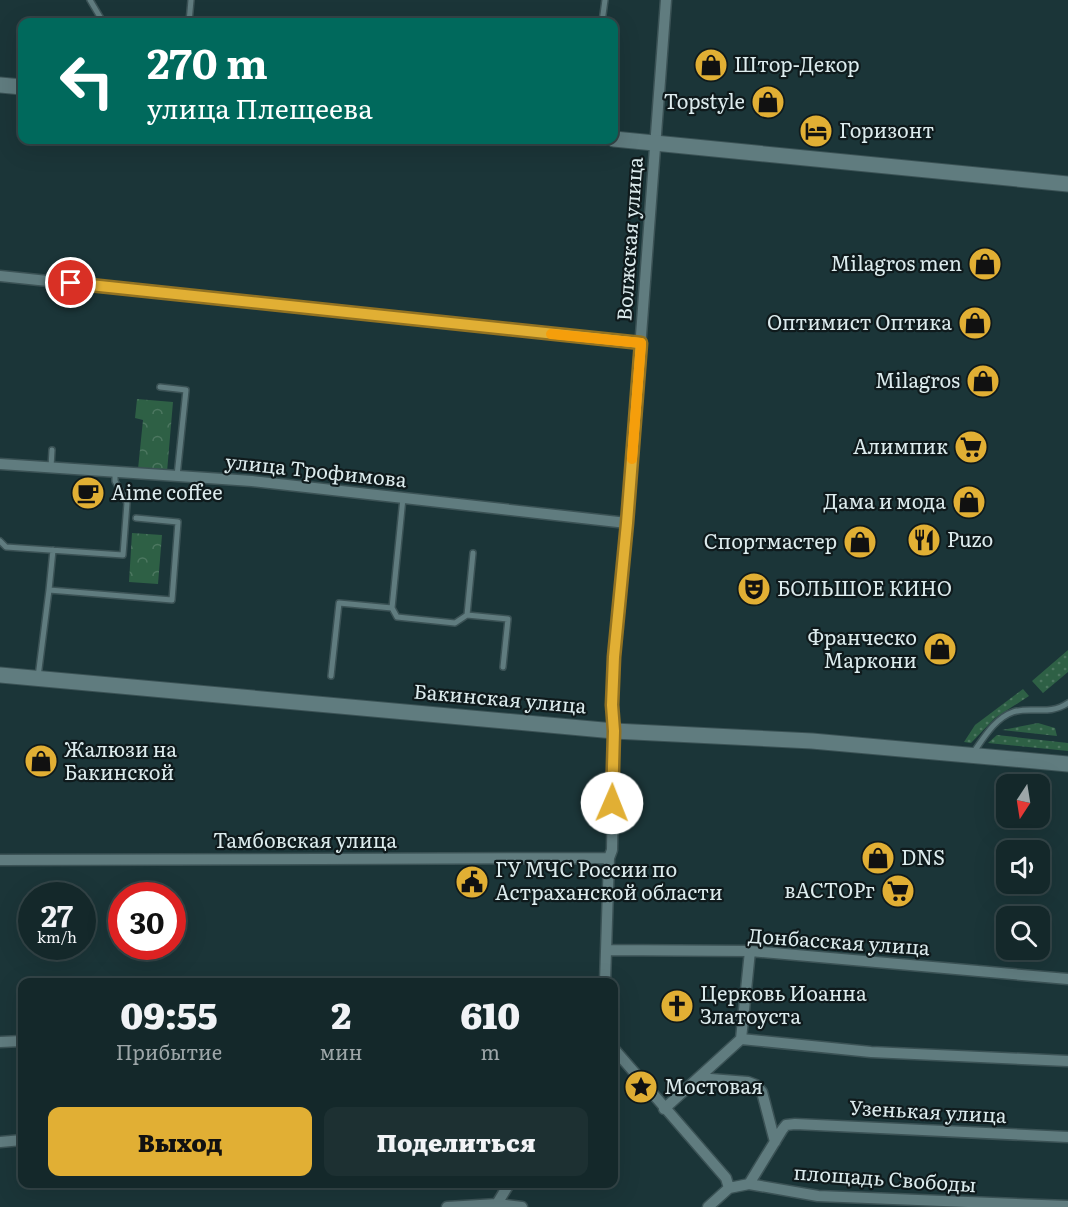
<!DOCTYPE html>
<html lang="ru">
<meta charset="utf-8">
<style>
:root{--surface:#14282a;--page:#1d3032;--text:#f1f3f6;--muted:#9da6a8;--line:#334447;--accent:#e1af34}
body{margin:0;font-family:Literata,serif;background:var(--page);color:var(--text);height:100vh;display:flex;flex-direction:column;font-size:22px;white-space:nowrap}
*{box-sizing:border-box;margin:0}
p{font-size:20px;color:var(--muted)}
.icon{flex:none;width:33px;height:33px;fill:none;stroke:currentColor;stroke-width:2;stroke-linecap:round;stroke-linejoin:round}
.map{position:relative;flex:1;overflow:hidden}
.drawer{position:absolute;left:18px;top:978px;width:600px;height:210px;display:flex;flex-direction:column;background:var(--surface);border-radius:12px;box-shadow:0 6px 24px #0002,0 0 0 2px var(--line)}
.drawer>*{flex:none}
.banner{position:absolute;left:18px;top:18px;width:600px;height:126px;border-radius:12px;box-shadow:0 6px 24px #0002,0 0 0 2px var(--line);background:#00695c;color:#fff;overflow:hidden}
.needle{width:39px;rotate:192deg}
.controls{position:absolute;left:996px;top:774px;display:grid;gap:12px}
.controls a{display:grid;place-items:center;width:54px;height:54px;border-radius:12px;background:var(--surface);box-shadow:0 6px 24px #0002,0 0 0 2px var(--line);font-size:30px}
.speed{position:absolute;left:18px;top:882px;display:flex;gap:12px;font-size:30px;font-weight:700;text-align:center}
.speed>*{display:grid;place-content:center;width:78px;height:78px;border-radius:50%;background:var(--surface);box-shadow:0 6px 24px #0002,0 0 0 2px var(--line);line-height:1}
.speed small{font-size:15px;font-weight:400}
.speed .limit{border:9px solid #d22;background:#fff;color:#111}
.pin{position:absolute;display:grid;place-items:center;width:51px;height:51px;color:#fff;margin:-26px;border:3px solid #fff;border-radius:50%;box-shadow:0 2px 6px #0007}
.me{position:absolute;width:66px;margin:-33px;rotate:1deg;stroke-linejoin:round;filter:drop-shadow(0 0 4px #0008)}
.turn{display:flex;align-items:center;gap:21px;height:126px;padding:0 30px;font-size:27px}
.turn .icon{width:78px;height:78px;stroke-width:2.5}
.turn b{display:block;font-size:42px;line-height:51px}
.eta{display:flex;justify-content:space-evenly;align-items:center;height:102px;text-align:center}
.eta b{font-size:36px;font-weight:800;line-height:42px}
.button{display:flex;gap:12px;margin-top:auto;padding:12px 30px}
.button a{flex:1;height:69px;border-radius:12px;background:var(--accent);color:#111;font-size:24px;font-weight:800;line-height:69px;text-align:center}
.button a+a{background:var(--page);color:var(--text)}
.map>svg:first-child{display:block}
</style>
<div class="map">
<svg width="1068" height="1207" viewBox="0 0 1068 1207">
<defs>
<pattern id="grass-dots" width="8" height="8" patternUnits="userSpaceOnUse" patternTransform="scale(1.5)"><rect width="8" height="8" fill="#2e6045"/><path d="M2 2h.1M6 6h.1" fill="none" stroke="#4c7760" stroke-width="1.8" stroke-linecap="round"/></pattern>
<pattern id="park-crowns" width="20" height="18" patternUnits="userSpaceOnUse" patternTransform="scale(1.5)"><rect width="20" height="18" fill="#2e6045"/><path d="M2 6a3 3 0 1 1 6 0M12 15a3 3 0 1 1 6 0" fill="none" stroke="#4c7760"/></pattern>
</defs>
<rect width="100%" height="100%" fill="#1b3538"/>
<!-- grass -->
<path fill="url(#grass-dots)" d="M1068,650v22l-25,21 -11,-12z
M1023,689l6,7 -34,22 -24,25 -7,-1 11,-17z
M1038,723l17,5 2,8 -55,-6z
M997,735l71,8v8l-80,-8z"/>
<!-- park -->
<path fill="url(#park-crowns)" d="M137,399l36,3 -6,70 -29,-3 5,-49 -8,-2z
M132,533l30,2 -4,49 -29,-2z"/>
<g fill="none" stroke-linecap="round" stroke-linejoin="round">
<!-- lane casing -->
<g stroke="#3b5255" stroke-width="8">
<path id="lane" d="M90,0l13,22
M189,22l2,-22
M602,22l3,-22
M160,387l26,3 -9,86
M51,467l1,-17
M0,541l6,6 117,8 4,-52 -12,-22v-9
M49,590l4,-40
M392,608l5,9 58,6 12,-8 41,4 -5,48
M467,615l6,-62
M331,676l8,-73 53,5 11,-110
M38,677l11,-87 123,10 6,-78 -42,-4
M973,753c10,-14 22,-35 40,-41 19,-6 36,4 55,-9"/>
</g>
<!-- street casing -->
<g stroke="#3b5255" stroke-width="13">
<path id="street" d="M0,276l641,67
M0,464l252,17 375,42
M0,860l609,-2
M606,950l144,1 318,28
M605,982l4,-124 3,-8 2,-119 -2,-26 2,-48 13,-134 39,-523
M741,1039l130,13 197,9
M0,1042l22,-1
M614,1049l112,129 3,10
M698,1078l50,4 8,3 6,7 13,50
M664,1109l77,-70 9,-88
M0,1142l22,-2
M749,1184l33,-54 4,-5 9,-1 273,13
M447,1207l50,-3 25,3
M495,1207l14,-23
M708,1207l21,-19 20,-4 69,12 250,10"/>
</g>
<!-- secondary casing -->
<g stroke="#3b5255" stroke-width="17">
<path id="secondary" d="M0,85l22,2
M614,139l454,45
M0,675l614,56 198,10 256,23"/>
</g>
<!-- lane -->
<use href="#lane" stroke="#607c7f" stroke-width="5"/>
<!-- street -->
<use href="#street" stroke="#607c7f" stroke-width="10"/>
<!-- secondary -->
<use href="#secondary" stroke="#607c7f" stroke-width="15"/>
</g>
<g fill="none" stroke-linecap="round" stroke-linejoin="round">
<!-- route casing -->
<g stroke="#927222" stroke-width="15">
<path id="route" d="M71,283l570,60 -14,180 -13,134 -2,48 2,26 -2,72"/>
</g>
<!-- route -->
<use href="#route" stroke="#e1af34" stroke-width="10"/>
<!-- slow -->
<path stroke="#f59e0b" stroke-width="10" d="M551,334l90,9 -9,116"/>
</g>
<!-- icons -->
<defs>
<g id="shop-disc" transform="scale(1.725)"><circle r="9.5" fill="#e1af34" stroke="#0f1a1c"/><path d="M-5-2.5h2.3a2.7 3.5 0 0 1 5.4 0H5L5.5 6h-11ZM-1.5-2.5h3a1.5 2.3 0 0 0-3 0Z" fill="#111"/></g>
<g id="hotel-disc" transform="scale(1.725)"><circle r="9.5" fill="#e1af34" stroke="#0f1a1c"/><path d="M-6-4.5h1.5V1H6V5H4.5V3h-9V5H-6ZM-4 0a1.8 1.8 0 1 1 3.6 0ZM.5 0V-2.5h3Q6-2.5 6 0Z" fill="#111"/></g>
<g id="supermarket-disc" transform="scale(1.725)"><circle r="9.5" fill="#e1af34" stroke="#0f1a1c"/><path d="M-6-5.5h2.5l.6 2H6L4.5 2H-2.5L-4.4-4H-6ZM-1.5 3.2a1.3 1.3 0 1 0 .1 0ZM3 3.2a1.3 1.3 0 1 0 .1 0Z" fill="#111"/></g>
<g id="cafe-disc" transform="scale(1.725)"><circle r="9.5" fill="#e1af34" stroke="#0f1a1c"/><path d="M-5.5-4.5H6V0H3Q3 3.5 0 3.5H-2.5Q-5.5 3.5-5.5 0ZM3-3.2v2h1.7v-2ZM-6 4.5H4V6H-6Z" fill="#111"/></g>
<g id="restaurant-disc" transform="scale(1.725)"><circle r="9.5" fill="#e1af34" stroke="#0f1a1c"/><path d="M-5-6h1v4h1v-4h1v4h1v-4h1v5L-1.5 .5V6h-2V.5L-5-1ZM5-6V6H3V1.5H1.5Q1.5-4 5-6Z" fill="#111"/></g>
<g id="theatre-disc" transform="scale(1.725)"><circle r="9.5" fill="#e1af34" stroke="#0f1a1c"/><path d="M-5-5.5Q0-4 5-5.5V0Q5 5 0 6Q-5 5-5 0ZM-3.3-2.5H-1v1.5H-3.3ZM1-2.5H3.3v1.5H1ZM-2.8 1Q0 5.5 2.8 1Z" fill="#111"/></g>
<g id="civic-disc" transform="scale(1.725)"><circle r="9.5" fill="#e1af34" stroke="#0f1a1c"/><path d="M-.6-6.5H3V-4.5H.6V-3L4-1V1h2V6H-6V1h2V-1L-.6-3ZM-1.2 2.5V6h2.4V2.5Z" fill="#111"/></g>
<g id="church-disc" transform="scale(1.725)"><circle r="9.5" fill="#e1af34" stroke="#0f1a1c"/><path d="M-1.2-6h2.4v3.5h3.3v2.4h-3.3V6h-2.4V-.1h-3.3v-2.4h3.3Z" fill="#111"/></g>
<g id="sight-disc" transform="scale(1.725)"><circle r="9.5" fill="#e1af34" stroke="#0f1a1c"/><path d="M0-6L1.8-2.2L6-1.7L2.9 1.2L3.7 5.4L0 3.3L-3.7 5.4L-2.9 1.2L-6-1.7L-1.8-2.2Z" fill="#111"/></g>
</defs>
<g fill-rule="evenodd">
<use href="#shop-disc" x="711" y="65"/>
<use href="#shop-disc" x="768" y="102"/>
<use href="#hotel-disc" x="816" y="131"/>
<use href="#shop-disc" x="985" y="264"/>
<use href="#shop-disc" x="975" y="323"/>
<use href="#shop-disc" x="983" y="381"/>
<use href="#supermarket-disc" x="971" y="447"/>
<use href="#cafe-disc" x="88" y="493"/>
<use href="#shop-disc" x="969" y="502"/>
<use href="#restaurant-disc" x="924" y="540"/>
<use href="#shop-disc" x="860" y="542"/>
<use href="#theatre-disc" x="754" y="589"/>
<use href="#shop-disc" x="940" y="649"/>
<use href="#shop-disc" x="41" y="761"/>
<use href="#shop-disc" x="878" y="858"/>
<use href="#civic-disc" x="472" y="882"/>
<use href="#supermarket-disc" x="898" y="891"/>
<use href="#church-disc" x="677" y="1006"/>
<use href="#sight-disc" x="641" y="1087"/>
</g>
<g text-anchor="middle" stroke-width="4.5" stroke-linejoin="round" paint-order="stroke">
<!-- poi labels -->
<g font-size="20" fill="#dcebed" stroke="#0f1a1c" text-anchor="start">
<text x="734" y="72">Штор-Декор</text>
<text x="745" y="109" text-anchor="end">Topstyle</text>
<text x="839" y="138">Горизонт</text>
<text x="962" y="271" text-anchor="end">Milagros men</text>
<text x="952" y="330" text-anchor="end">Оптимист Оптика</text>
<text x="960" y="388" text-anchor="end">Milagros</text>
<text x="948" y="454" text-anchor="end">Алимпик</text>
<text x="111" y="500">Aime coffee</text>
<text x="946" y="509" text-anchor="end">Дама и мода</text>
<text x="947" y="547">Puzo</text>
<text x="837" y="549" text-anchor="end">Спортмастер</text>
<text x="777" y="596">БОЛЬШОЕ КИНО</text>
<text x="917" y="645" text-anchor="end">Франческо<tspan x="917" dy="23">Маркони</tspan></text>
<text x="64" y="757">Жалюзи на<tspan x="64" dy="23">Бакинской</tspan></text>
<text x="901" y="865">DNS</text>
<text x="495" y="877">ГУ МЧС России по<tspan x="495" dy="23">Астраханской области</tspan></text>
<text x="875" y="898" text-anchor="end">вАСТОРг</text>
<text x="700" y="1001">Церковь Иоанна<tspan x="700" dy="23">Златоуста</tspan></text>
<text x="664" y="1094">Мостовая</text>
</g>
<!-- street labels -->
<g font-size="20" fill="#dcebed" stroke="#0f1a1c">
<text transform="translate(630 239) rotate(-86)" y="7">Волжская улица</text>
<text transform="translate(316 471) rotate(6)" y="7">улица Трофимова</text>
<text transform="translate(500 699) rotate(5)" y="7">Бакинская улица</text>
<text x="305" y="848">Тамбовская улица</text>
<text transform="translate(839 942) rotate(4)" y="7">Донбасская улица</text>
<text transform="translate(928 1112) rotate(3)" y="7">Узенькая улица</text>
<text transform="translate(885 1179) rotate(4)" y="7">площадь Свободы</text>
</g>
</g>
</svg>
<div class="controls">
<a><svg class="needle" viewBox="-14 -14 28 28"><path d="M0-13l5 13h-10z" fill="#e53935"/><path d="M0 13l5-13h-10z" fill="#9da6a8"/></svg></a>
<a><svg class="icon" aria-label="sound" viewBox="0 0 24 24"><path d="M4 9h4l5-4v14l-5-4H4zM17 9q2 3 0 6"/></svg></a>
<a><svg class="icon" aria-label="search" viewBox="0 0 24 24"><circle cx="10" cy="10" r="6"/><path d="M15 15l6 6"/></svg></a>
</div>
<div class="speed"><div>27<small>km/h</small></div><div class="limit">30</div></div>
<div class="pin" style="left:71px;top:283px;background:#d93025"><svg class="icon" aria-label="arrive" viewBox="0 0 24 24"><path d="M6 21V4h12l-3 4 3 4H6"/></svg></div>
<svg class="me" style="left:612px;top:803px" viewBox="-20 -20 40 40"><circle r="19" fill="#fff"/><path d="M0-13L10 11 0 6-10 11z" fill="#e1af34"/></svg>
<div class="banner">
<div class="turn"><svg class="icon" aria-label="left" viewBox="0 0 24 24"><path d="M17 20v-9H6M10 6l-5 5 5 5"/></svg><div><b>270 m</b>улица Плещеева</div></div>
</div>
<section class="drawer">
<div class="eta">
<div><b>09:55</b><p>Прибытие</p></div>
<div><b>2</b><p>мин</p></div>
<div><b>610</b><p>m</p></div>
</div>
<div class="button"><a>Выход</a><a>Поделиться</a></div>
</section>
</div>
